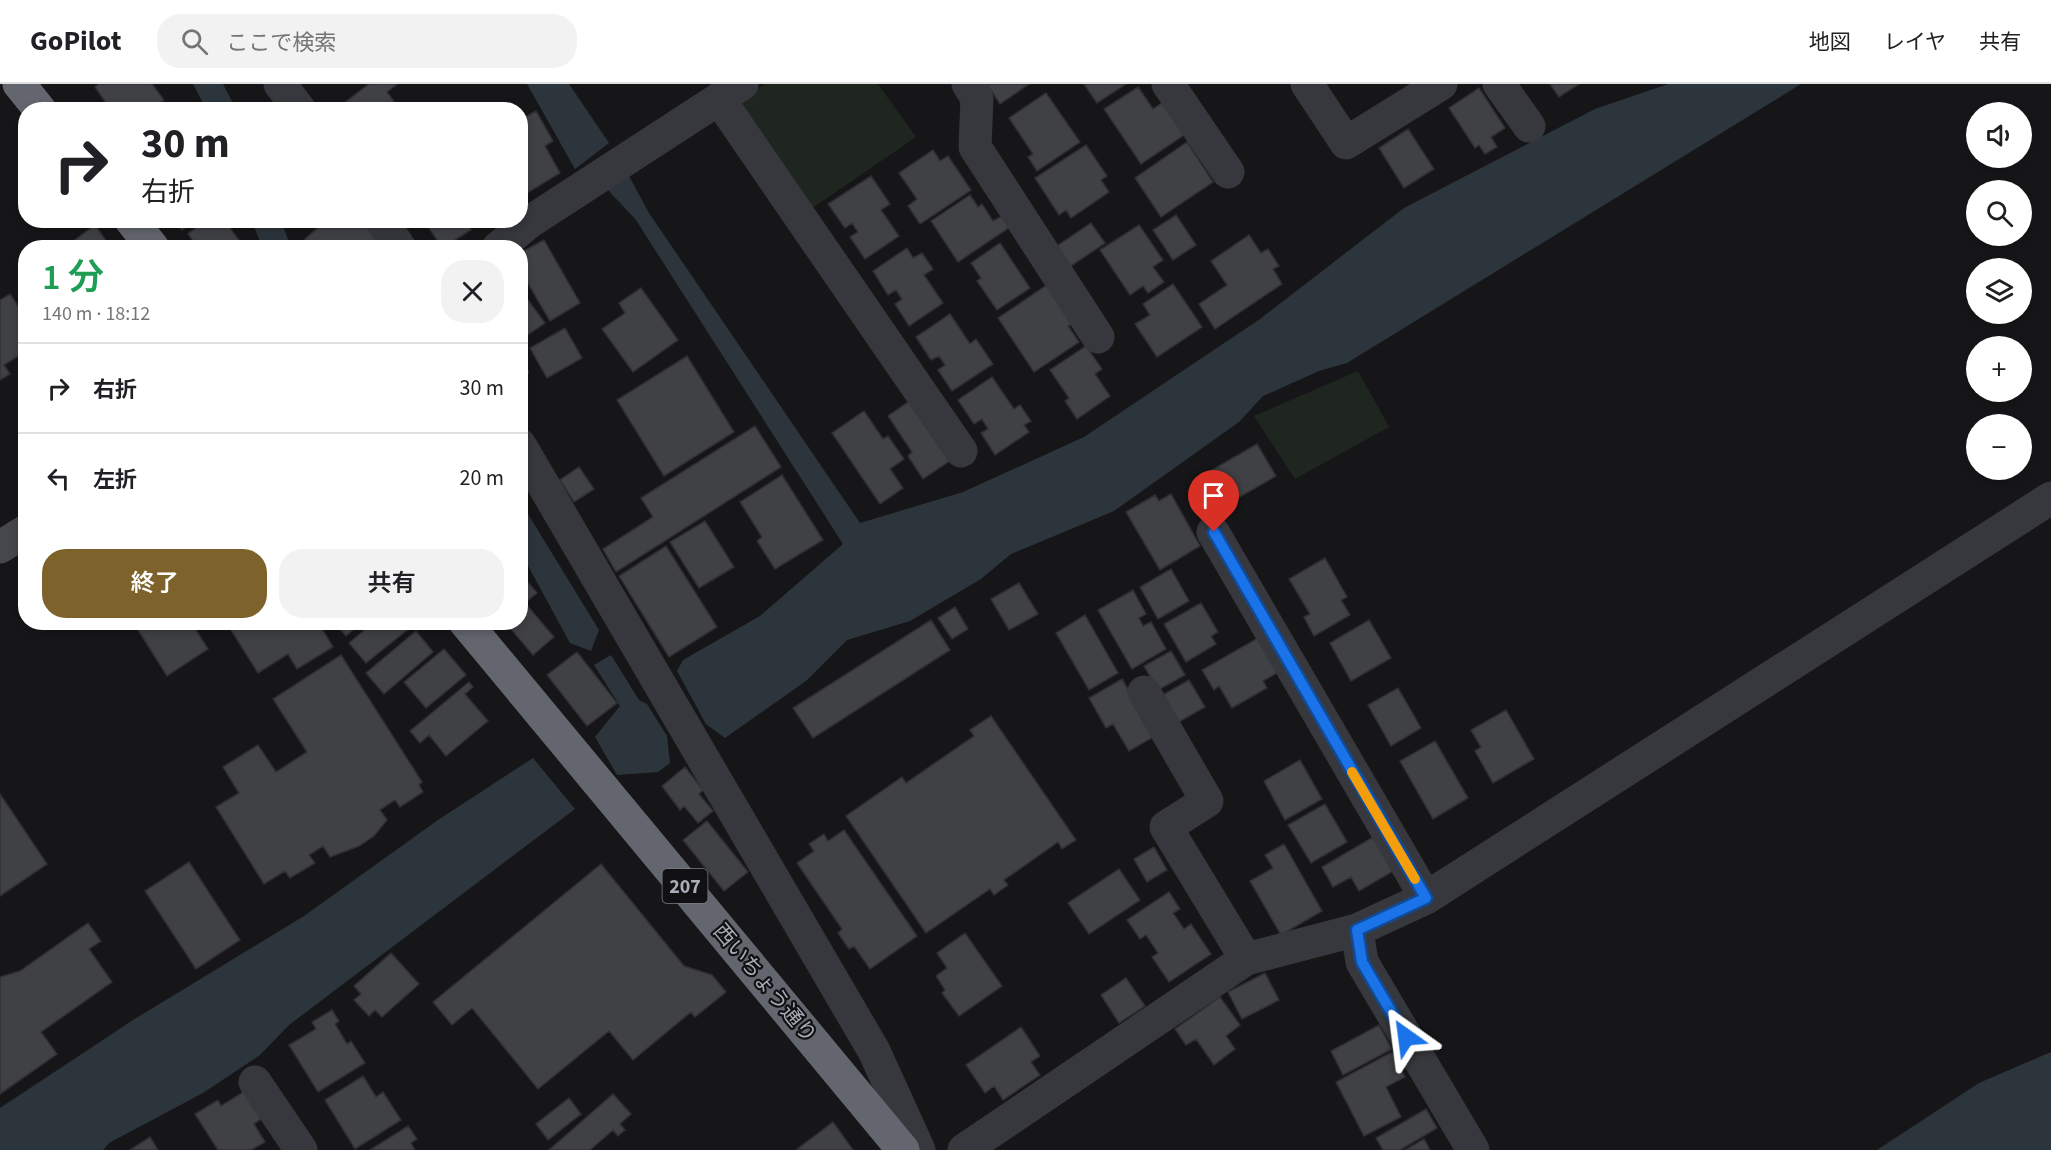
<!DOCTYPE html>
<html lang="ja">
<meta charset="utf-8">
<style>
:root{--surface:#fff;--page:#f2f2f2;--text:#202124;--muted:#757577;--line:#e0e0e0;--accent:#7e622b}
body{margin:0;font-family:"Source Sans 3","Noto Sans JP",sans-serif;background:var(--page);color:var(--text);height:100vh;display:flex;flex-direction:column;font-size:22px;white-space:nowrap}
*{box-sizing:border-box;margin:0}
p{font-size:20px;color:var(--muted)}
.icon{flex:none;width:33px;height:33px;fill:none;stroke:currentColor;stroke-width:2;stroke-linecap:round;stroke-linejoin:round}
.map{position:relative;flex:1;overflow:hidden}
.drawer{position:absolute;left:18px;top:156px;width:510px;height:390px;display:flex;flex-direction:column;background:var(--surface);border-radius:24px;box-shadow:0 3px 9px #0003}
.drawer>*{flex:none}
.top-card{position:absolute;left:18px;top:18px;width:510px;height:126px;border-radius:24px;box-shadow:0 3px 9px #0003;background:#fff;color:var(--text);overflow:hidden}
.fabs{position:absolute;left:1966px;top:18px;display:grid;gap:12px}
.fabs a{display:grid;place-items:center;width:66px;height:66px;border-radius:50%;background:var(--surface);box-shadow:0 3px 9px #0003;font-size:30px}
.pin{position:absolute;display:grid;place-items:center;width:51px;height:51px;color:#fff;margin:-62px -26px;border-radius:50% 50% 50% 0;rotate:-45deg;box-shadow:0 0 6px #0007}
.pin .icon{rotate:45deg}
.me{position:absolute;width:66px;margin:-33px;rotate:329deg;stroke-linejoin:round;filter:drop-shadow(0 0 4px #0008)}
.turn{display:flex;align-items:center;gap:21px;height:126px;padding:0 24px;font-size:27px}
.turn .icon{width:78px;height:78px;stroke-width:2.5}
.turn b{display:block;font-size:42px;line-height:51px}
.round{display:grid;place-items:center;flex:none;width:63px;height:63px;border-radius:24px;background:var(--page)}
.head{display:flex;align-items:center;justify-content:space-between;height:102px;padding:0 24px}
h1{font-size:36px;font-weight:600;line-height:45px;color:#1e9e55}
.cta{display:flex;gap:12px;margin-top:auto;padding:12px 24px}
.cta a{flex:1;height:69px;border-radius:24px;background:var(--accent);color:#fff;font-size:24px;font-weight:600;line-height:69px;text-align:center}
.cta a+a{background:var(--page);color:var(--text)}
ul{padding:0;list-style:none}
li{display:flex;align-items:center;gap:18px;height:90px;padding:0 24px;border-top:2px solid var(--line)}
li div{flex:1}
li b{display:block;font-size:22px}
li em{font-style:normal}
header{display:flex;align-items:center;gap:36px;box-sizing:border-box;height:84px;padding:0 30px;background:var(--surface);border-bottom:2px solid var(--line)}
header strong{font-size:28px}
nav{display:flex;gap:33px;margin-inline-start:auto;font-size:21px}
.search{width:420px;height:54px;background:var(--page);display:flex;align-items:center;gap:15px;box-sizing:border-box;padding:0 21px;border-radius:24px;color:var(--muted);font-size:22px}
.map>svg:first-child{display:block}
</style>
<header>
<strong>GoPilot</strong>
<div class="search"><svg class="icon" aria-label="search" viewBox="0 0 24 24"><circle cx="10" cy="10" r="6"/><path d="M15 15l6 6"/></svg>ここで検索</div>
<nav><a>地図</a><a>レイヤ</a><a>共有</a></nav>
</header>
<div class="map">
<svg width="2051" height="1066" viewBox="0 0 2051 1066">
<rect width="100%" height="100%" fill="#161618"/>
<!-- green -->
<path fill="#1e261f" d="M765,0h113l38,53 -105,72 -76,-105z
M1358,287l31,56 -94,52 -41,-63z"/>
<!-- water -->
<path fill="#2c353c" d="M193,0h30l13,25h-30z
M527,0h42l40,59 -34,26z
M1668,0h133l-454,279 -28,8 -56,25 -24,26 -125,89 -103,43 -30,25 -71,42 -63,19 -41,41 -81,57 -19,-14 -29,-53 6,-11 77,-44 83,-72 -207,-324 -28,-30 21,-14 20,37 211,310 103,-31 121,-55 176,-118 144,-111 191,-99z
M252,137h29l10,26h-29z
M520,417l79,129 -8,21 -21,-8 -49,-90z
M611,571l28,45 8,4 20,32 3,27 -12,9 -41,3 -22,-38 25,-31 -26,-41z
M533,674l42,51 -286,216 -29,30 -57,38 -94,50 -6,7h-103v-42l133,-88 171,-104 134,-96z
M2051,968v98h-174l102,-67z"/>
<!-- building -->
<path fill="#404145" stroke="#303034" stroke-width="1.5" d="M99,0h53l12,16 -13,10h-40l-16,-23z
M369,0h28l-10,8 13,18h-65z
M987,0h42l-29,20z
M1084,0h42l-29,19z
M1550,0h29l-20,13z
M1138,3l15,22 9,-6 22,32 -43,29 -37,-55z
M1479,4l26,40 -14,9 6,10 -12,7 -6,-9 -4,3 -26,-40z
M1046,9l34,49 -43,29 -9,-14 5,-3 -24,-36z
M536,27l17,30 -8,5 15,27 -33,20 -7,-12v-61z
M1408,45l26,40 -30,19 -25,-40z
M1187,58l26,40 -52,35 -26,-39z
M1086,61l21,31 -6,4 8,12 -38,26 -5,-8 -7,5 -24,-37z
M933,66l7,11 8,-5 23,34 -51,34 -12,-18 9,-7 -18,-26z
M871,92l19,28 -9,6 18,26 -34,23 -15,-22 8,-5 -6,-9 -7,5 -17,-24z
M970,111l8,12 4,-3 11,17 9,-5 8,11 -52,35 -27,-41z
M1176,131l20,30 -23,15 -20,-30z
M175,136h20l-13,10z
M206,136h18l21,28h-47l-10,-14z
M321,136h43l20,27 -73,1 -6,-9 18,-16z
M424,136h41l6,10 -29,18z
M1091,139l14,20 -34,23 -14,-20z
M95,141l14,20 -45,3z
M1139,141l24,35 -10,7 11,15 -16,11 -5,-7 -13,9 -30,-45z
M1249,151l12,18 7,-4 11,17 -6,3 9,15 -67,45 -16,-25 28,-19 -16,-24z
M544,156l36,63 -30,18 -30,-51v-17z
M1000,159l30,45 -33,22 -20,-29 4,-3 -10,-15z
M907,164l6,10 9,-5 11,16 -9,6 19,28 -34,23 -14,-22 7,-5 -6,-9 -8,5 -15,-24z
M1173,200l29,43 -45,30 -22,-33 15,-9 -7,-11z
M1047,201l25,39 -4,2 11,16 -45,30 -36,-54z
M641,204l37,52 -45,32 -31,-43 23,-16 -6,-10z
M520,205l25,34 -25,17z
M10,210l16,24v33l-22,14 6,9 -10,6v-80z
M950,230l20,30 6,-5 17,25 -41,27 -14,-21 7,-5 -6,-9 -8,4 -15,-23z
M565,244l17,30 -35,20 -17,-30z
M1086,262l16,23 -7,5 15,22 -33,23 -12,-18 4,-3 -19,-28z
M687,272l47,76 -70,44 -47,-76z
M520,274l9,14 -9,8z
M992,293l22,32 6,-4 11,16 -7,4 5,7 -34,23 -14,-22 7,-4 -6,-10 -8,5 -16,-24z
M911,316l40,60 -28,19 -15,-23 4,-4 -24,-36z
M864,327l19,28 5,-3 16,23 -14,10 13,19 -23,16 -48,-71z
M755,342l26,41 -165,105 -13,-23 50,-32 -12,-19z
M1257,360l19,32 -52,30 -19,-32z
M579,383l15,22 -20,13 -14,-22z
M782,391l41,65 -48,29 -18,-28 5,-4 -22,-35z
M1171,410l29,52 -40,24 -34,-58 29,-17 4,6z
M705,437l29,46 -35,21 -29,-46z
M666,462l51,81 -48,30 -50,-81z
M1325,474l22,39 -6,3 9,15 -36,21 -10,-19 6,-3 -21,-35z
M1171,485l18,32 -31,18 -18,-32z
M520,489l17,20 -12,10 29,34 -21,18 -28,-33h15z
M1019,499l19,31 -29,16 -18,-31z
M1133,506l13,24 -7,4 4,8 8,-4 15,27 -34,20 -34,-59z
M1201,519l17,29 -7,4 5,8 -30,18 -22,-38z
M955,523l13,22 -16,10 -14,-21z
M1085,531l33,58 -29,17 -33,-57z
M931,536l19,30 -137,88 -20,-30z
M1369,536l22,38 -40,23 -21,-38z
M133,538h58l17,27 -41,27z
M226,538h92l15,25 -36,22 -9,-15 -30,19z
M334,538h28l-16,14z
M374,538h42v1l-50,40 -17,-20z
M416,547l17,21 -49,42 -18,-21z
M1258,554l19,35 -14,8 4,7 -35,20 -13,-22 -5,4 -12,-20z
M444,565l22,26 -40,33 -22,-26z
M1171,567l14,24 -27,15 -14,-24z
M577,568l40,51 -30,23 -40,-51z
M341,571l81,127 -3,3 4,7 -23,15 -5,-7 -15,10 7,10 -13,16 -15,10 -29,11 -7,-11 -14,9 6,8 -25,15 -5,-7 -21,13 -48,-77 23,-14 -16,-26 35,-22 18,27 31,-20 -34,-53z
M1122,595l33,57 -26,15 -16,-27 -7,4 -17,-30z
M1189,596l16,27 -28,16 -16,-27z
M469,598l4,5 -8,7 23,27 -42,35 -17,-21 -9,8 -10,-12z
M1398,604l23,40 -30,18 -23,-41z
M1506,626l28,49 -41,24 -18,-32 6,-4 -10,-17z
M991,632l85,124 -14,9 -4,-7 -54,38 4,5 -14,10 -4,-6 -64,44 -80,-117 56,-39 4,6 68,-47 -4,-6z
M1435,657l33,57 -35,21 -33,-58z
M1300,676l22,39 -37,21 -21,-39z
M685,683l18,23 -4,4 14,17 -15,12 -14,-17 -4,4 -18,-24z
M0,710l47,70 -47,32z
M1325,720l22,38 -36,21 -23,-38z
M707,737l41,51 -24,19 -41,-51z
M844,746l73,106 -47,33 -16,-23 -5,3 -11,-16 4,-4 -45,-66 17,-12 -5,-7 15,-10 4,7z
M1375,752l20,34 -36,21 -8,-14 -18,10 -11,-20z
M1284,760l38,67 -41,24 -31,-54 23,-13 -8,-13z
M1154,763l13,23 -20,12 -13,-23z
M189,778l51,78 -44,29 -51,-78z
M601,780l83,102 28,9 14,17 -31,25 -4,-5 -58,48 -24,-29 -71,58 -66,-81 -20,17 -19,-23z
M1119,785l21,31 -51,34 -21,-31z
M1169,808l11,17 -7,4 11,16 7,-5 20,30 -42,28 -17,-25 6,-4 -12,-18 -6,4 -13,-19z
M88,839l13,18 -12,8 23,33 -71,50 16,22 -57,40v-117l20,-6z
M965,849l37,53 -43,30 -17,-23 3,-3 -9,-14 11,-8 -10,-15z
M391,869l28,31 -37,33 -7,-7 -6,6 -15,-16 7,-6 -7,-8z
M1265,889l14,27 -37,19 -14,-27z
M1126,894l19,28 -26,17 -18,-28z
M1220,913l20,28 -14,11 9,13 -21,16 -18,-26 -10,6 -11,-16z
M332,926l7,11 -4,3 12,20 4,-3 14,22 -47,29 -29,-47 27,-16 -4,-7z
M1379,941l13,24 -49,26 -12,-24z
M1021,943l19,29 -9,6 9,13 -37,25 -9,-14 -9,7 -19,-28z
M1392,968l13,25 -19,10 15,30 -37,19 -28,-54z
M363,992l13,21 7,-5 18,28 -46,29 -30,-49z
M245,1007l16,28 -7,5 11,18 -14,8h-33l-23,-36 23,-14 3,6z
M613,1010l18,20 -11,10 5,6 -7,6 -5,-6 -23,20h-41z
M569,1014l12,16 -33,26 -12,-16z
M1426,1025l11,19 -37,22h-17l-7,-12z
M833,1038l20,28h-57z
M408,1042l9,13 -6,4 4,7h-45z
M150,1053l8,13h-28z
M1424,1055l6,11h-25z"/>
<g fill="none" stroke-linecap="round" stroke-linejoin="round">
<!-- street -->
<path stroke="#37383d" stroke-width="33" d="M280,0l20,26
M968,0l9,14 -2,49 123,190
M1168,0l60,88
M1307,0l39,59 95,-59
M1499,0l30,42
M719,15l242,352
M381,136l19,28
M498,164l30,-25 214,-139
M520,361l354,606 45,99
M1213,448l213,366
M1144,608l63,109 -41,26 80,132
M1357,846l5,32 111,188
M255,998l46,68
M964,1066l282,-191 111,-29 69,-32 625,-400"/>
<!-- secondary -->
<path stroke="#45474d" stroke-width="33" d="M0,463l26,-16"/>
<!-- highway -->
<path stroke="#63666e" stroke-width="33" d="M19,0l21,26
M131,136l22,28
M465,538l438,528"/>
</g>
<g fill="none" stroke-linecap="round" stroke-linejoin="round">
<!-- route casing -->
<g stroke="#114b97" stroke-width="15">
<path id="route" d="M1214,448l212,366 -69,32 5,32 44,75"/>
</g>
<!-- route -->
<use href="#route" stroke="#1a73e8" stroke-width="10"/>
<!-- slow -->
<path stroke="#f59e0b" stroke-width="10" d="M1352,688l63,107"/>
</g>
<g text-anchor="middle" stroke-width="4.5" stroke-linejoin="round" paint-order="stroke">
<!-- shield labels -->
<rect fill="#111113" stroke="#7b7e86" stroke-width="1.5" x="662.5" y="785" width="45" height="34" rx="4.5"/>
<g font-size="20" font-weight="bold" fill="#a8adb8">
<text x="685" y="809">207</text>
</g>
<!-- street labels -->
<g font-size="21" fill="#a8adb8" stroke="#111113">
<text transform="translate(765 899) rotate(50)" y="7">西いちょう通り</text>
</g>
</g>
</svg>
<div class="fabs">
<a><svg class="icon" aria-label="sound" viewBox="0 0 24 24"><path d="M4 9h4l5-4v14l-5-4H4zM17 9q2 3 0 6"/></svg></a>
<a><svg class="icon" aria-label="search" viewBox="0 0 24 24"><circle cx="10" cy="10" r="6"/><path d="M15 15l6 6"/></svg></a>
<a><svg class="icon" aria-label="layers" viewBox="0 0 24 24"><path d="M12 4l9 5-9 5-9-5zM3 14l9 5 9-5"/></svg></a>
<a>+</a>
<a>−</a>
</div>
<div class="pin" style="left:1214px;top:448px;background:#d93025"><svg class="icon" aria-label="arrive" viewBox="0 0 24 24"><path d="M6 21V4h12l-3 4 3 4H6"/></svg></div>
<svg class="me" style="left:1406px;top:953px" viewBox="-20 -20 40 40"><path d="M0-17L14 15 0 8-14 15z" fill="#1a73e8" stroke="#fff" stroke-width="4"/></svg>
<div class="top-card">
<div class="turn"><svg class="icon" aria-label="right" viewBox="0 0 24 24"><path d="M7 20v-9h11M14 6l5 5-5 5"/></svg><div><b>30 m</b>右折</div></div>
</div>
<section class="drawer">
<div class="head"><div><h1>1 分</h1><p>140 m · 18:12</p></div><a class="round"><svg class="icon" aria-label="close" viewBox="0 0 24 24"><path d="M6 6l12 12M18 6L6 18"/></svg></a></div>
<ul>
<li><svg class="icon" aria-label="right" viewBox="0 0 24 24"><path d="M7 20v-9h11M14 6l5 5-5 5"/></svg><div><b>右折</b></div><em>30 m</em></li>
<li><svg class="icon" aria-label="left" viewBox="0 0 24 24"><path d="M17 20v-9H6M10 6l-5 5 5 5"/></svg><div><b>左折</b></div><em>20 m</em></li>
</ul>
<div class="cta"><a>終了</a><a>共有</a></div>
</section>
</div>
